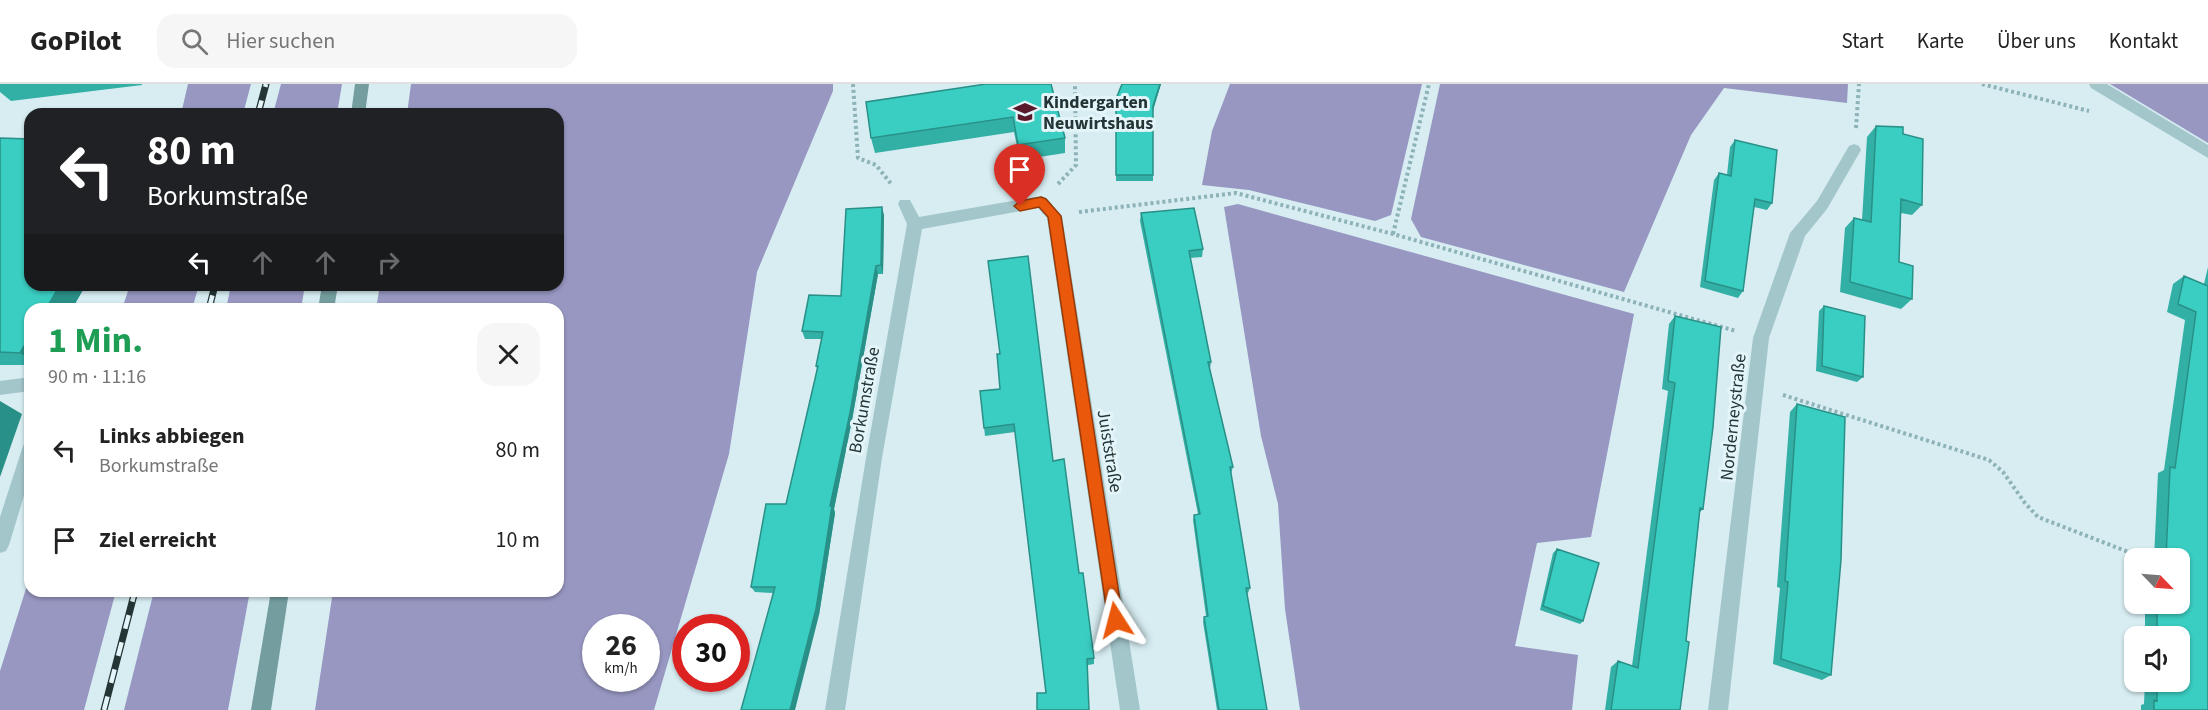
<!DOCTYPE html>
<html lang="de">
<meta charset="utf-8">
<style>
:root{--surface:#fff;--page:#f6f6f6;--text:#222;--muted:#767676;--line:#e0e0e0}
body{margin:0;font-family:"Source Sans 3",sans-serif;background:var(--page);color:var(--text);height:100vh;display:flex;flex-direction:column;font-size:22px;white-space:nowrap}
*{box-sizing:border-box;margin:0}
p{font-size:20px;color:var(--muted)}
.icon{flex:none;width:33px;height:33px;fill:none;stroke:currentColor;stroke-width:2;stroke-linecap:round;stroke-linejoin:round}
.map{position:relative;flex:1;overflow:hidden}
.side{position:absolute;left:24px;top:219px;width:540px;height:294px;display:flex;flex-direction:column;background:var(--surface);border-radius:18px;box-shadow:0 2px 4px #0004}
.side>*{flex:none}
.hud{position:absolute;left:24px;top:24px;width:540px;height:183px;border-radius:18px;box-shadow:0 2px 4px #0004;background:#202124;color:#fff;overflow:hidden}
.needle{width:39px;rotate:115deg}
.fabs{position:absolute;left:2124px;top:464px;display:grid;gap:12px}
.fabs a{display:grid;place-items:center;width:66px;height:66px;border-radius:12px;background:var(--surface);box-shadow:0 2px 4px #0004;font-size:30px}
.speed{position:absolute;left:582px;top:530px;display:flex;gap:12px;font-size:30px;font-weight:700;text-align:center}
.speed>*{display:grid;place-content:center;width:78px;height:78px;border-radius:50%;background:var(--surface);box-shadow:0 2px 4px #0004;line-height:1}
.speed small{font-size:15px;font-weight:400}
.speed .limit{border:9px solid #d22;background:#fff;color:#111}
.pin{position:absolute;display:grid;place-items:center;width:51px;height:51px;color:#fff;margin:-62px -26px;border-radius:50% 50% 50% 0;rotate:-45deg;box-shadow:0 0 6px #0007}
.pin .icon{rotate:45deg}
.me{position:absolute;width:66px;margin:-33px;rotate:351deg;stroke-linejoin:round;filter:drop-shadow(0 0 4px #0008)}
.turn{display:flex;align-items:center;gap:21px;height:126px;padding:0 24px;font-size:27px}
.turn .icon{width:78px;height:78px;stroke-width:2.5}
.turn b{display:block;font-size:42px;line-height:51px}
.lanes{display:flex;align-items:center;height:57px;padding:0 24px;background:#0003;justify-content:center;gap:30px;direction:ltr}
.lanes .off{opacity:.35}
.round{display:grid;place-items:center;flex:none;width:63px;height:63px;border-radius:18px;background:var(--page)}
.head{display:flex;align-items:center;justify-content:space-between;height:102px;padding:0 24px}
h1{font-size:36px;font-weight:700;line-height:45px;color:#1e9e55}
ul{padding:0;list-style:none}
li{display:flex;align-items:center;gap:18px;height:90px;padding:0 24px}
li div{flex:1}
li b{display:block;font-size:22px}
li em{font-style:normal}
header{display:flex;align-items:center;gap:36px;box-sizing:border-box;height:84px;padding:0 30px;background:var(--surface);border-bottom:2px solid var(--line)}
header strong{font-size:28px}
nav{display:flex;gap:33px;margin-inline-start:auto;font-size:21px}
.search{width:420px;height:54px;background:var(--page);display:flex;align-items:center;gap:15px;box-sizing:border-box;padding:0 21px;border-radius:18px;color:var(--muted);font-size:22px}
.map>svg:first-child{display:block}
</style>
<header>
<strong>GoPilot</strong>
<div class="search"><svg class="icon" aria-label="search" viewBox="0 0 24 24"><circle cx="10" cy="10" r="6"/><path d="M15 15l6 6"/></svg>Hier suchen</div>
<nav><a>Start</a><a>Karte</a><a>Über uns</a><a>Kontakt</a></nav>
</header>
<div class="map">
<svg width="2208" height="626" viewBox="0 0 2208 626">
<rect width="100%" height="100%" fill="#d7edf2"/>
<!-- green -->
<path fill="#9797c2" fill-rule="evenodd" d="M188,0h63l-8,30h-62z
M281,0h61l-5,30h-64z
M411,0h422v7l-76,181 -28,182 -75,256h-339l18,-119h225v-282h-182l4,-24h178v-171h-151zM596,543h50v51h-50z
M1230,0h192l-31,131 -16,6 -126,-31 -47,-5 10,-54z
M1440,0h408l-1,19 -123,-15 -33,47 -67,157 -203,-55 -10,-18z
M2110,0h98v59z
M1238,120l396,110 -43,223 -54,6 -22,103 63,9 -6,55h-272l-15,-101 -7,-105 -17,-68 -37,-229z
M130,201h69l-7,24h-70z
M231,201h74l-4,24h-75z
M30,492v15h86l-32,119h-84v-39z
M154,507h96l-22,119h-104z"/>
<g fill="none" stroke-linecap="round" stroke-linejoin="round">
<!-- path -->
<path stroke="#8db2b7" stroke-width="4" stroke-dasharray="3 3" stroke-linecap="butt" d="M853,0l5,74 18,7 16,20
M1982,0l107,27
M1856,44l3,-44
M1058,100l18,-19 -1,-81
M1079,128l157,-19 157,41 343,97
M1393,150l36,-150
M1783,311l206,65 14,12 22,31 13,14 106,41"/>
<!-- service -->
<path fill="#a3c6cb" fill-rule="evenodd" d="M30,293v14l-30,4v-14z
M30,357v35l-21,69 -3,6 -6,2v-36l22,-68 2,-5z"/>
<!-- minor -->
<path fill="#a3c6cb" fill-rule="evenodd" d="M2089,0h18l101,61v13l-117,-70z
M1854,60l5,2 2,4 -34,59 -22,27 -36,102 -41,372h-20l45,-372 37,-105 27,-32 32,-55z
M1041,112l5,2 16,18 78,494h-20l-73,-492 -9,-10 -116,21 -40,229 -37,252h-20l41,-252 41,-234 -9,-20 2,-4h10l9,17z"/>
<!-- secondary -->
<path fill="#749d9f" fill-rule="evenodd" d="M355,0h14l-4,30h-14z
M322,201h16l-4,24h-16z
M271,507h18l-18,119h-20z"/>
<!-- rail casing -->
<g stroke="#253535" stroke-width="7">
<path id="rail" d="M258,30l8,-30
M209,225l6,-24
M104,626l31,-119"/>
</g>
<!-- rail -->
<use href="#rail" stroke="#e4f5fa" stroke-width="4.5" stroke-dasharray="14" stroke-linecap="butt"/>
</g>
<!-- wall -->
<path fill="#32b0a6" d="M0,0h142v1l-131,16 -11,-9z
M986,0l79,54v15l-45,7 -6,-28 -139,21 -4,-15z
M1122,0h39l-8,27v70h-37v-82z
M1876,42l27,8 19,71 -10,10 -11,-2 -2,49 13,37 -11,10 -61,-17 5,-64 9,-10 8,2 5,-83z
M0,54l30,147h92l-1,4 -37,-1 -12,21h-42v56h-30z
M1735,56l37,63 -5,7 -13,-3 -11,84 -5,7 -38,-11 14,-107 5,-7 8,2 3,-28z
M1141,129l62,36 -1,8 -12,1 21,104 -1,7 23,98 -2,6 19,115 -2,5h-1l20,117h-50l-14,-88 1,-5 2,-1 -13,-96 1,-5 4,-1 -58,-293z
M884,131l-1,59h-5l-26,146 -18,89 1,4 -16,102 -46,-22 -18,-1 -4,-5 35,-83 31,-135 -1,-3 6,-27h-17l-3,-8 39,-35z
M2208,183v443h-67v-5l3,-1 1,-23h35v-45h-35v-33h35v-45h-26l4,-85 6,-3 21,-150 -18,-8 6,-28 11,-8 20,8z
M1824,222l39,71 -6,5 -41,-11 3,-60z
M1675,232l28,193 -3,3 -14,129 -6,69h-75l6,-43 7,-6 14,5 36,-275 -6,-2 7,-65z
M980,307l73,70 26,112 15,85v6l-6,1 -42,28 -31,-261 -30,4z
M1797,320l34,271 -9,5 -49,-16 7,-76 -3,-1 13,-175z
M1557,465l26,72 -3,3 -40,-14 13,-57z"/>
<!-- shaded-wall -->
<path fill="#299087" d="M1160,0h1l-9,28 1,-6z
M882,123l2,8 -1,59 -2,-9z
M876,182l2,8 -26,146 -18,89 1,4 -16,102 -24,95h-5z
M60,201h20l4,3 -12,21h-26z
M115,201h7l-1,4z
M30,252v23l-10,-6z
M0,317l22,13 -22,63z"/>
<!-- building -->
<path fill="#3acdc1" stroke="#299087" stroke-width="1.5" d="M986,0h65l14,54 -47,7 -5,-28 -142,21 -5,-36z
M1122,0h38l-7,22v69h-37v-76z
M1876,42l27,1v7l20,5 -1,66 -21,-6 -2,63 14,4 -1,33 -62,-17 4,-64 17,4z
M0,54l30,1v146h30l-14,24h-16v27l-10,17 -20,-1z
M1735,56l42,10 -5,53 -17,-4 -12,92 -38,-10 14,-108 12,3z
M882,123l-1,58 -5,1 -26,147 -20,93h2l-16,103 -26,101h-49l34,-123h-24l15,-83h20l32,-138h-2l7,-34 -21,-1 7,-36 32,1 5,-87z
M1194,124l9,41 -14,2 22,111h-3l25,105h-3l20,121h-4l21,122h-48l-15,-93 4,-1 -14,-101 6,-1 -59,-301z
M1028,172l25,205 11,-2 15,114h4l11,85 -7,1 2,51h-52v-17h9l-32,-269 -30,4 -4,-37 20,-2 -3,-35h3l-12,-93z
M2184,192l24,10v424h-54v-10l3,1v-20h23v-45h-23v-33h23v-45h-14l4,-91 5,1 21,-156 -18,-8z
M1824,222l41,10 -2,61 -41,-11z
M1675,232l46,11 -8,100 -10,82 -3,-1 -14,133 3,1 -9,68h-69l7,-49 20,7 37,-285 -7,-2z
M1797,320l48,13 -4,143 -10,115 -50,-16 7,-77 -3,-1z
M1557,465l42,14 -16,58 -40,-15z"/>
<!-- route -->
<path fill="#ea580c" stroke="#983908" stroke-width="1.5" d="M1041,113l5,2 15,17 62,404 -2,5 -5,3 -6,-3 -2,-5 -60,-403 -9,-10 -19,4 -6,-5 6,-5z"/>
<!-- icons -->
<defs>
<g id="school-bare" transform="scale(1.8)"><path d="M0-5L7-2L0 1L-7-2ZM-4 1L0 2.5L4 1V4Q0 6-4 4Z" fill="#59192a" stroke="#e4f5fa" stroke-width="2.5" paint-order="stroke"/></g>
</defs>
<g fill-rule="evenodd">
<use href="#school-bare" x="1025" y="28"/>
</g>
<g text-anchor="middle" stroke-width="6" stroke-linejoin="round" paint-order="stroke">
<!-- poi labels -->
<g font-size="18" font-weight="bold" fill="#253535" stroke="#e4f5fa" text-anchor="start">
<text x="1043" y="24">Kindergarten<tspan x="1043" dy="21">Neuwirtshaus</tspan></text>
</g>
<!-- street labels -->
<g font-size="18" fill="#253535" stroke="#e4f5fa">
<text transform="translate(864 316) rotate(-80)" y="6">Borkumstraße</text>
<text transform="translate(1733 333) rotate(-84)" y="6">Norderneystraße</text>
<text transform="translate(1110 367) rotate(81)" y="6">Juiststraße</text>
</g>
</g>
</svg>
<div class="fabs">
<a><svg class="needle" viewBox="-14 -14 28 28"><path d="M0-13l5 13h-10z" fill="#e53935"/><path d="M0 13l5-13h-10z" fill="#767676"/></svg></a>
<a><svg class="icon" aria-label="sound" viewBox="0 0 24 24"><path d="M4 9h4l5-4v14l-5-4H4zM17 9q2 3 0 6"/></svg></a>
</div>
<div class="speed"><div>26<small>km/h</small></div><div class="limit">30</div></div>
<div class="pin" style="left:1020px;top:122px;background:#d93025"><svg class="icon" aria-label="arrive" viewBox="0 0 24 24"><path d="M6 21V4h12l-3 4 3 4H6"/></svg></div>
<svg class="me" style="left:1116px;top:536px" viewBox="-20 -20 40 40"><path d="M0-17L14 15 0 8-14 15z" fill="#ea580c" stroke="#fff" stroke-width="4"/></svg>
<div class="hud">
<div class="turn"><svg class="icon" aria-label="left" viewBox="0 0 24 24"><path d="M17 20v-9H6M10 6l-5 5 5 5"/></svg><div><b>80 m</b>Borkumstraße</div></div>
<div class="lanes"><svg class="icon" aria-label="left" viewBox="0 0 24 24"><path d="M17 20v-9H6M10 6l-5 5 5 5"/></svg><svg class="icon off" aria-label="ahead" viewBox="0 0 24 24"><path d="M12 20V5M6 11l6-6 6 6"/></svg><svg class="icon off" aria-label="ahead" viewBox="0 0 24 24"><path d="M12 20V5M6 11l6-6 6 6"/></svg><svg class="icon off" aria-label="right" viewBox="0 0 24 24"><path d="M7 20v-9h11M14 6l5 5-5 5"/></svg></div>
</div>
<section class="side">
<div class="head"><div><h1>1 Min.</h1><p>90 m · 11:16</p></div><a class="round"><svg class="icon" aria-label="close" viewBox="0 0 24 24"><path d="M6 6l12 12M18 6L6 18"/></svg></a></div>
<ul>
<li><svg class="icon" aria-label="left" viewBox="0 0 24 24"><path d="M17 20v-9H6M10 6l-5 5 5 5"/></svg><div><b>Links abbiegen</b><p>Borkumstraße</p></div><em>80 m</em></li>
<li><svg class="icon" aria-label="arrive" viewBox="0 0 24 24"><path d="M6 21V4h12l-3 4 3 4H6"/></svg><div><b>Ziel erreicht</b></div><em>10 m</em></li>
</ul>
</section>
</div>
